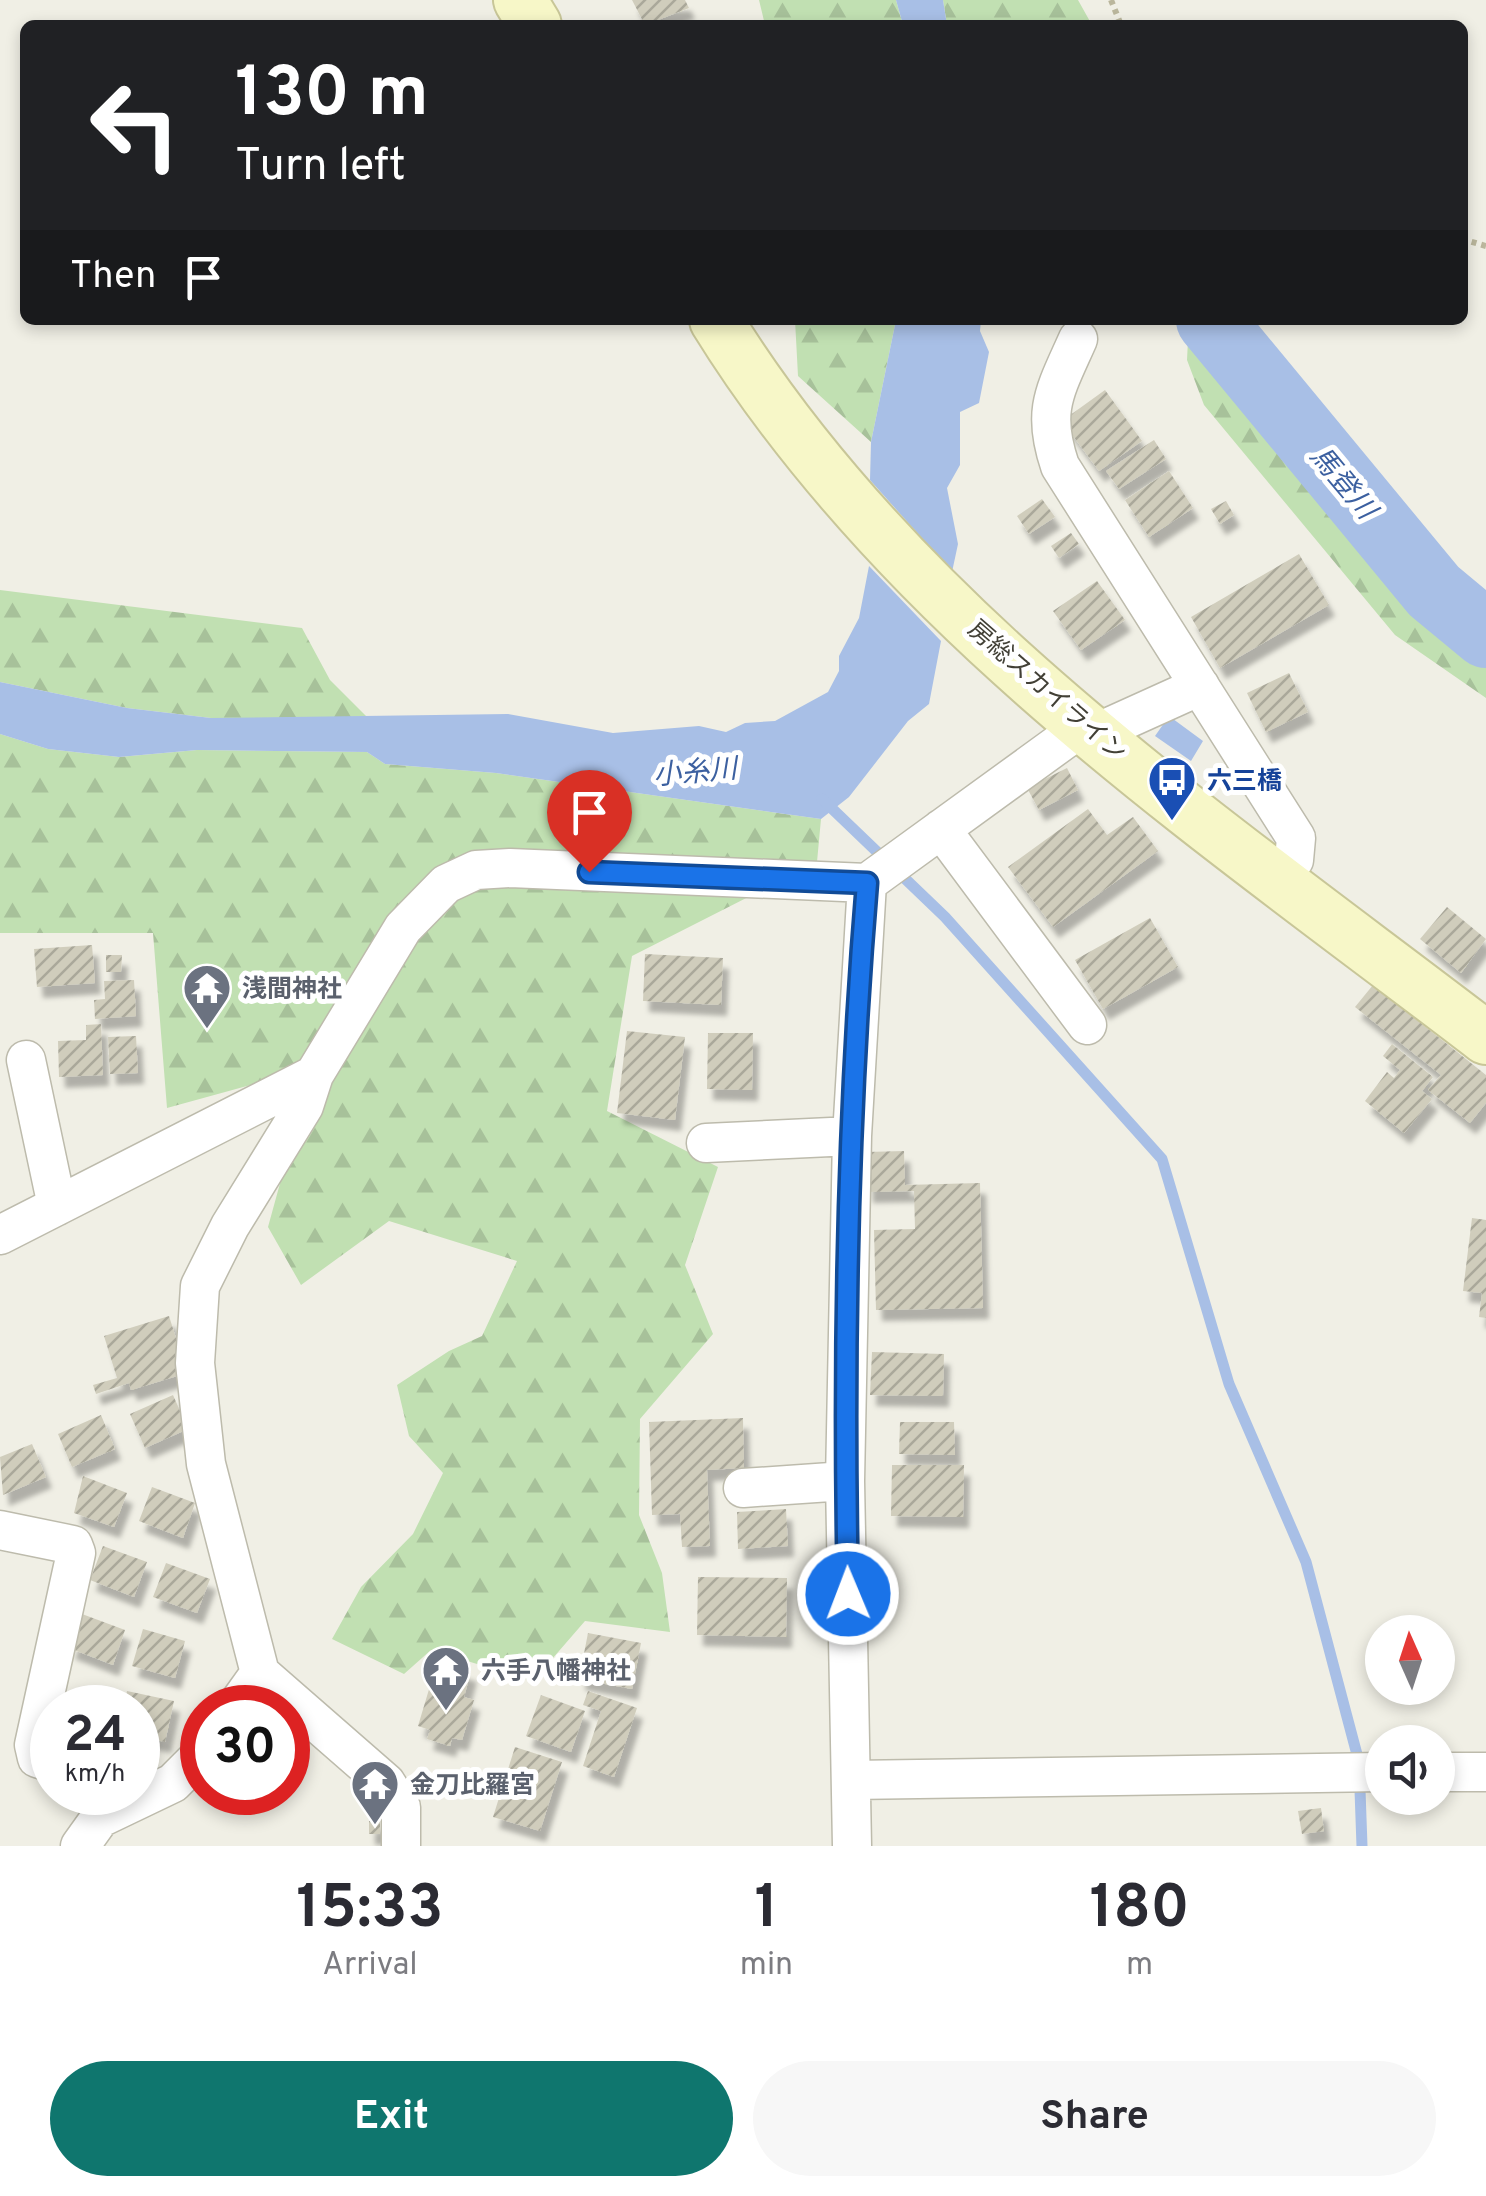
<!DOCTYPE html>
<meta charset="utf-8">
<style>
:root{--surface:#fff;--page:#f7f7f7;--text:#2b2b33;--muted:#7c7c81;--accent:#0f766e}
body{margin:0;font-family:Overpass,"Noto Sans JP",sans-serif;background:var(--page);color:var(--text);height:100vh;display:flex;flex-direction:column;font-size:38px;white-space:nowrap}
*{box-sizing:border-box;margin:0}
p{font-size:32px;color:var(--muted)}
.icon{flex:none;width:55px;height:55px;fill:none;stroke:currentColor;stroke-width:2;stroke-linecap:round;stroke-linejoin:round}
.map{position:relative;height:1846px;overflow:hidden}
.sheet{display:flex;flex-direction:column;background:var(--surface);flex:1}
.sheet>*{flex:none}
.top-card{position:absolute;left:20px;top:20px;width:1448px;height:305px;border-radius:15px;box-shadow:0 5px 15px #0003;background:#202124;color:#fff;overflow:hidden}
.needle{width:65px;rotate:357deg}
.buttons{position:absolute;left:1365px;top:1615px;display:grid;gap:20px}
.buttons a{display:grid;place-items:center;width:90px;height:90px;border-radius:50%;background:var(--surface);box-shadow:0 5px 15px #0003;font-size:50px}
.speed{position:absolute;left:30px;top:1685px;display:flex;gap:20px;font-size:50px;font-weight:700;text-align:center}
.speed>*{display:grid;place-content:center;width:130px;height:130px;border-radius:50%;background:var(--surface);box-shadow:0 5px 15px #0003;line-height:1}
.speed small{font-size:25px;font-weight:400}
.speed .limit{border:15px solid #d22;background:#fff;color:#111}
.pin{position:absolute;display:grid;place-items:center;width:85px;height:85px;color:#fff;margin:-102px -42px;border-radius:50% 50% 50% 0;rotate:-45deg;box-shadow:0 0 10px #0007}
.pin .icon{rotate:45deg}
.me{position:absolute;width:110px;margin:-55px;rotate:359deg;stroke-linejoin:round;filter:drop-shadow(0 0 8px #0008)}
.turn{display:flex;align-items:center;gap:35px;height:210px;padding:0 50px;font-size:45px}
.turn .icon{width:130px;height:130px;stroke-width:2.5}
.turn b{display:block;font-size:70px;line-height:85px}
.then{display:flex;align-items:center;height:95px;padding:0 50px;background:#0003;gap:20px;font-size:38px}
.eta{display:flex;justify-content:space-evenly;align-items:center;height:170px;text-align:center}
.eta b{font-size:60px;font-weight:700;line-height:70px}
.cta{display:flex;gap:20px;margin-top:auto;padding:20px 50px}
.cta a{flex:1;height:115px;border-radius:60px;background:var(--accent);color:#fff;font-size:40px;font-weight:700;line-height:115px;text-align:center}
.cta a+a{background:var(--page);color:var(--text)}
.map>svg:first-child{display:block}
</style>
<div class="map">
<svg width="1486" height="1846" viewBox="0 0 1486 1846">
<defs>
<pattern id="forest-firs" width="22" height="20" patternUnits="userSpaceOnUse" patternTransform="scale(2.5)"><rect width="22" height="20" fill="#c1e0b2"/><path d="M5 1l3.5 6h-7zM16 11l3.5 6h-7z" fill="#a7c19a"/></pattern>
<pattern id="building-hatch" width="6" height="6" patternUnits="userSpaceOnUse" patternTransform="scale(2.5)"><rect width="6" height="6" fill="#d0cdbc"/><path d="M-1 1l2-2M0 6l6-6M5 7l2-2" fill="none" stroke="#aaa89a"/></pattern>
<filter id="shadow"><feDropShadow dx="6" dy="11" stdDeviation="2.5" flood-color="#0004"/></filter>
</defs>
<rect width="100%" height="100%" fill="#f0efe5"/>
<!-- forest -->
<path fill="url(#forest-firs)" d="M759,0h137l7,25h-138z
M943,0h135l14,25h-145z
M795,320h101l-25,122 -73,-66z
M1189,320l141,187 130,116 26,4v71l-91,-63 -191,-230 -17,-45z
M0,590l302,38 28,52 39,39 -158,-1 -84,-10 -127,-26z
M0,734l48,15 71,8 78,-7 170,2 18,12 111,9 325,46 -4,43 -185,94 -25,155 111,56 -33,98 28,69 -73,85 -1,96 23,58 8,59 -85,-11 -52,60 -102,-31 -27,24 -72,-35 29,-52 52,-53 30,-61 -34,-37 -12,-51 52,-34 33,-15 35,-75 -128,-40 -88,64 -33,-58 22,-80 34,-82 -157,43 -14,-175h-153z"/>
<!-- water -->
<path fill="#a8bfe6" d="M896,0h47l4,25h-44z
M896,320h85l-1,11 9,21 -10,51 -19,9v53l-13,23 11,56 -6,28 -82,-92 1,-38z
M869,566l72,75 -12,63 -21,17 -59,76 -28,22 -325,-46 -111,-9 -18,-12 -170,-2 -78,7 -71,-8 -48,-15v-52l127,26 84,10 297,-4 105,19 86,-7 27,6 19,-9 30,-2 53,-29 11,-21v-15l20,-38z
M1169,716l34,25 -12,20 -36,-25z"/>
<!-- pier -->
<path fill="#f0efe5" d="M866,562h7l47,48 25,28 1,7z"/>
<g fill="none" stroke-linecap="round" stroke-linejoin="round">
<!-- stream -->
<path stroke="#a8bfe6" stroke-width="11" d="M822,799l123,118 217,242 67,225 77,178 53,200 3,84"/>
<!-- river -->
<path stroke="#a8bfe6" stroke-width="68" d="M1210,320l224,271 52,43"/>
</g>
<!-- building -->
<path fill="url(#building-hatch)" filter="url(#shadow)" d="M632,0h53l4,8 -44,17z
M1105,390l37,51 -43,30 -37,-50z
M1154,440l12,19 -47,30 -13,-18z
M1169,471l24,37 -44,29 -24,-37z
M1042,499l13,18 -26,17 -12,-18z
M1226,501l8,14 -14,9 -9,-15z
M1071,533l8,11 -20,14 -8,-12z
M1299,554l30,51 -109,63 -29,-51z
M1097,581l28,39 -44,30 -28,-39z
M1289,673l19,39 -42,20 -19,-39z
M1067,768l11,22 -39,20 -12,-22z
M1088,809l19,26 26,-18 25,34 -105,76 -45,-60z
M1447,907l39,32 -25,34 -41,-34z
M1150,918l28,49 -75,42 -28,-49z
M92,945l3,38 -58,4 -3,-38z
M645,954l78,4 -2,47 -78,-4z
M106,955h16l-1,17h-15z
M134,980l2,36 -41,3 -1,-19 11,-1 -1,-18z
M1373,985l113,90v28l-16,20 -42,-33 13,-15 -86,-68z
M101,1024l2,51 -44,2 -1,-36 28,-1v-15z
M627,1031l58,6 -10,83 -58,-7z
M708,1033h45l-1,57 -45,-1z
M136,1036l2,37 -28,1 -2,-37z
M1392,1044l41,33 -11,14 10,8 -28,34 -39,-32 22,-29 7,6 6,-8 -17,-14z
M904,1151l1,34 75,-2 3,125 -107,2 -2,-80 41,-1 -1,-38 -47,1 -1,-40z
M1472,1218l14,2v98l-7,-1 3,-24 -19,-2z
M169,1316l18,57 -56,17 -2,-7 -33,11 -3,-9 24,-7 -13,-42z
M872,1352l72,2 -1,42 -73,-1z
M173,1395l15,34 -43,19 -15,-34z
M101,1415l14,34 -43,18 -14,-33z
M743,1418l1,50 -37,2 3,76 -28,1 -2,-33 -28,1 -3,-93z
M900,1422h54l1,33 -56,-1z
M32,1444l14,33 -43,18 -3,-38z
M892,1465h72l-1,52 -72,-1z
M83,1476l44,17 -13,34 -40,-14z
M152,1487l43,16 -12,35 -44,-17z
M786,1509l2,37 -50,3 -1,-37z
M103,1546l44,16 -13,35 -44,-17z
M166,1563l44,16 -13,34 -44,-16z
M698,1577l89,1 -1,59 -89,-2z
M82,1614l43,16 -12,35 -44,-17z
M143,1629l42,12 -10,37 -43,-12z
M588,1633l53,10 -9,46 -53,-10z
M444,1663l27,8 -7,26 10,3 -12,40 -10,-2 -2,8 -23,-7 3,-9 -12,-4 12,-40 6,2z
M127,1691l47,10 -9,41 -27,-6v-28h-14z
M588,1691l49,17 -23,69 -31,-11 18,-55 -18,-6z
M541,1695l44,16 -14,41 -45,-16z
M515,1747l47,15 -22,69 -47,-14z
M1321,1808l3,23 -22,3 -4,-23z
M369,1821h11v13h-11z"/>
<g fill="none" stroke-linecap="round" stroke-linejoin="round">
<!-- street casing -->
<g stroke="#bdbbac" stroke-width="41">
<path id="street" d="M1078,339c-23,52 -37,71 -18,127l236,372 -2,22 -15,18
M1096,733l104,-47
M941,829l146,196
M26,1060l31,146
M706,1143l146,-7
M0,1235l314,-160
M743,1488l102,-7
M0,1530l73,15 3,8 -42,192 3,13 15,5
M235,1708l25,-35
M1438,1772h48
M852,1780l530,-8
M80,1846l20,-28 73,-35 29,-29
M401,1846v-39l-15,-24 -126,-110 -54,-209 -11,-101 5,-77 30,-60 74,-120 10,-31 89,-147 43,-44 30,-14 34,-2 357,15
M852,1846l-7,-365 7,-345 15,-253 219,-159"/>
</g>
<!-- secondary casing -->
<g stroke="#c8c698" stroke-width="56">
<path id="secondary" d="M520,0l15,25
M716,320c185,300 495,507 770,718"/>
</g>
<!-- path -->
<path stroke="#bab69c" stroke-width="6" stroke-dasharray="5 5" stroke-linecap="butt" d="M1111,0l10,25
M1462,239l24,7"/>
<!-- street -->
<use href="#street" stroke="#fff" stroke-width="38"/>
<!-- secondary -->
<use href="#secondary" stroke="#f7f7c8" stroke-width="52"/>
</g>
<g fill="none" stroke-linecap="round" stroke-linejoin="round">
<!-- route casing -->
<g stroke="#114b97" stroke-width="25">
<path id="route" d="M589,872l278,11c-20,236 -24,474 -19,711"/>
</g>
<!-- route -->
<use href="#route" stroke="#1a73e8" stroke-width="18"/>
</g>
<!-- icons -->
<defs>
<g id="bus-pin" transform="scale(2.5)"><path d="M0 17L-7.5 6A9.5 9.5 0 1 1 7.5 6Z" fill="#1a4fb4" stroke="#fff"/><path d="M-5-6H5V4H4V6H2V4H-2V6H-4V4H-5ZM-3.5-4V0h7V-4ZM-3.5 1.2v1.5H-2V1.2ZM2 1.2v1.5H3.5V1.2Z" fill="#fff"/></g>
<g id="temple-pin" transform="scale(2.5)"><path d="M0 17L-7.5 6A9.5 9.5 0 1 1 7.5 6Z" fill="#6b7280" stroke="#fff"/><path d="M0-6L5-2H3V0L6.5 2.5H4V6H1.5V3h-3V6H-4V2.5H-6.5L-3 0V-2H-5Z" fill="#fff"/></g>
</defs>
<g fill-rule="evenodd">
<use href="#bus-pin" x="1172" y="780"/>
<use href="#temple-pin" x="207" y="988"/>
<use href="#temple-pin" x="446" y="1670"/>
<use href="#temple-pin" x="375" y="1784"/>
</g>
<g text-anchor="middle" stroke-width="10" stroke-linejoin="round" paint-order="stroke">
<!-- street labels -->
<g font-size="25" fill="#424036" stroke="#fff">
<text transform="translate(1048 690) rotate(41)" y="9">房総スカイライン</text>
</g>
<!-- transit labels -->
<g font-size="25" font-weight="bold" fill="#164399" stroke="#fff" text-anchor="start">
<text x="1207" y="789">六三橋</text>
</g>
<!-- worship labels -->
<g font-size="25" font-weight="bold" fill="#5b616d" stroke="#fff" text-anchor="start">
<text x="242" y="997">浅間神社</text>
<text x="481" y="1679">六手八幡神社</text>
<text x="410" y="1793">金刀比羅宮</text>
</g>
<!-- water labels -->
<g font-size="28" font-style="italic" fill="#3c60a0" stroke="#fff">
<text transform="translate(1344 482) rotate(50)" y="10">馬登川</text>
<text transform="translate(695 771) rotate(-5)" y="10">小糸川</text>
</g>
</g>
</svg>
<div class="buttons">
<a><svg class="needle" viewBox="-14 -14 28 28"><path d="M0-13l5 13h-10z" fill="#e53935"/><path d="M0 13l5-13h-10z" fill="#7c7c81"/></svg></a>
<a><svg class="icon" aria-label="sound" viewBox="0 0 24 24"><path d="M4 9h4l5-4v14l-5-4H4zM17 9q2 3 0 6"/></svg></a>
</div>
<div class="speed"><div>24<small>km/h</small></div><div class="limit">30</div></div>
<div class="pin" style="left:589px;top:872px;background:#d93025"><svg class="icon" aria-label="arrive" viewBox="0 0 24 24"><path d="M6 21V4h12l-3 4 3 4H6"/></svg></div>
<svg class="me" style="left:848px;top:1594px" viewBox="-20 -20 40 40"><circle r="17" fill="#1a73e8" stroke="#fff" stroke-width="3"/><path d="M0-11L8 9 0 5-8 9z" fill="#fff"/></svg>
<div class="top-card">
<div class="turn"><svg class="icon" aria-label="left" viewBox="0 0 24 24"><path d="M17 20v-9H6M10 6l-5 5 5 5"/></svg><div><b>130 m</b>Turn left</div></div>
<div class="then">Then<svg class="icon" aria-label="arrive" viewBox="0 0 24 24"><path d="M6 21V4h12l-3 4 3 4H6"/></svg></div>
</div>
</div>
<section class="sheet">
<div class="eta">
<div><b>15:33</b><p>Arrival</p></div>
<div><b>1</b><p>min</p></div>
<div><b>180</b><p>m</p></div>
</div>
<div class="cta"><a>Exit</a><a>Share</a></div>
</section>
